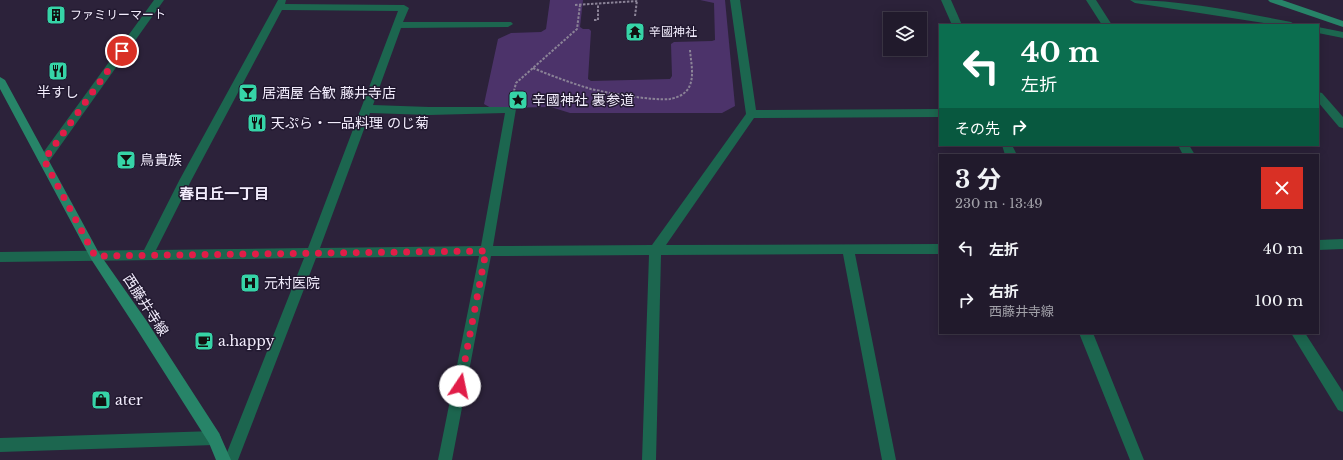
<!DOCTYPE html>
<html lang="ja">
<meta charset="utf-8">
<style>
:root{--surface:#211a2c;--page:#292334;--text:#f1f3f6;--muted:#a2a1a9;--line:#3e3848}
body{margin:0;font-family:"Libre Baskerville","Noto Sans JP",serif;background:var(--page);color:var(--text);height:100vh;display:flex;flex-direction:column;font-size:15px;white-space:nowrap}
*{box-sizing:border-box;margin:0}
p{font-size:13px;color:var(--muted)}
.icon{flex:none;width:22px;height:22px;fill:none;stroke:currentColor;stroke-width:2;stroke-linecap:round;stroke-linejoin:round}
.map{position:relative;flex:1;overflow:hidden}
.drawer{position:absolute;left:939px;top:154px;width:380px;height:180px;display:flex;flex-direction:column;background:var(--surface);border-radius:0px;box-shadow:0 2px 10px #0003,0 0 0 1px var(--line)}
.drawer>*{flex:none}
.top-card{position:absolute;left:939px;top:24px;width:380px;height:122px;border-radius:0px;box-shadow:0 2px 10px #0003,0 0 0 1px var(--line);background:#0b6e4f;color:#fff;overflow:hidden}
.fabs{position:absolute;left:883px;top:12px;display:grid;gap:8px}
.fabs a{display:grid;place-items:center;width:44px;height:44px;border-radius:0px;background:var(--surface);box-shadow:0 2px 10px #0003,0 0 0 1px var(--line);font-size:20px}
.pin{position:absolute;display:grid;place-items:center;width:34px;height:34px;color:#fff;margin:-17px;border:2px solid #fff;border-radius:50%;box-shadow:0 1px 4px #0007}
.me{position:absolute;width:44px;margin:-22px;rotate:11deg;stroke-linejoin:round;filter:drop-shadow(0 0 3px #0008)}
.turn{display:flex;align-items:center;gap:14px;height:84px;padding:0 16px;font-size:18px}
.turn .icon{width:52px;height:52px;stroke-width:2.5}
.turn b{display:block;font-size:28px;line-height:34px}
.then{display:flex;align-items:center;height:38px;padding:0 16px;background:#0003;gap:8px;font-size:15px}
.round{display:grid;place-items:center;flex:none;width:42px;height:42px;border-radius:0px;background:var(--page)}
.overview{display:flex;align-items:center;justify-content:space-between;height:68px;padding:0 16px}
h1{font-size:24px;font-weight:700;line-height:30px}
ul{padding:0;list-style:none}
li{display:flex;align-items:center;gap:12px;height:52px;padding:0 16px}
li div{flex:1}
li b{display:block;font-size:15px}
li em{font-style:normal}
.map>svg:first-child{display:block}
</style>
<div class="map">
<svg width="1343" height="460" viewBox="0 0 1343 460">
<rect width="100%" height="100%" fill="#2c223a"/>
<!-- green -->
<path fill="#4c336a" d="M550,0h33l-3,27 3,2h6l2,2 -3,48 3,2 79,-2 2,-3 -1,-32 3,-2 38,-1 3,-1 -1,-37 -14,-3h25l10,106 -13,7h-152l-19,-6 -60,1 -7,-4 14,-65 13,-6 30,-1 5,-3z"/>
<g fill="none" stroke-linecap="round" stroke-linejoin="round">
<!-- path -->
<path stroke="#8b8397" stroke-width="2" stroke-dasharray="2.5 1.5" stroke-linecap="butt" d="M575,5l62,-4
M635,16l2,-16
M594,20h4v-15
M533,68c19,8 38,15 58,21 17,4 62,12 79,10 6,-1 14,-4 18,-10 7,-11 3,-26 2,-39
M513,95l3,-12 61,-54 3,-24"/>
<!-- street -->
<path fill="#1c664f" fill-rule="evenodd" d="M154,0h10l-116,163h-8l-2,-3 2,-3z
M278,0h8l-1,4 119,1 5,3 -6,14h108l2,2 -5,3 -107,1 -28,77 56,2h86l1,2 -23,137 159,-1 94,-131 -16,-114h10l16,110 184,-1v8l-186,1 -88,127 274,-1v10h-85l41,206h-14l-39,-206 -182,1 -5,205h-14l7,-205 -158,1 -39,204h-14l41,-204 -163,2 -78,202h-14l80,-202 -304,4v-10l144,-2 36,-71zM282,10l116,1 -90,237 -152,2 36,-71zM370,113l59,2 76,-2 -24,133 -161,2z
M941,0h10l11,25h-10z
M1086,0h10l16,25h-10z
M1130,0c52,0 110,12 161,22l5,3h-19l-142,-22z
M1318,27l25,5v6l-25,-5z
M1318,92l4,1 21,24v11l-4,-1 -21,-25z
M1002,145h10l5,10h-12z
M1178,145h11l6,10h-12z
M1343,239v10l-25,1v-10z
M1079,333h14l51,127h-14z
M1291,333h14l38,59v20l-5,-2z
M214,431l5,2 2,5 -2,5 -5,2 -214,7v-14z"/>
<!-- secondary -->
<path fill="#278468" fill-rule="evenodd" d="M1268,0h14l61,21v6l-73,-25z
M0,77l5,3 94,173 47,67 73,113 12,27h-15l-7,-17 -73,-115 -45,-69 -91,-170z"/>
</g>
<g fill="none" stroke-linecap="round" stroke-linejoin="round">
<!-- route -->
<path stroke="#e11d48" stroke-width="7" stroke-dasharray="0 12.6" d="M122,51l-78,109 51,96 391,-5 -26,135"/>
</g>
<!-- icons -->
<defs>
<g id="building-square" transform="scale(1)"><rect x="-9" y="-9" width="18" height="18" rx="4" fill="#36d4a7" stroke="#221930"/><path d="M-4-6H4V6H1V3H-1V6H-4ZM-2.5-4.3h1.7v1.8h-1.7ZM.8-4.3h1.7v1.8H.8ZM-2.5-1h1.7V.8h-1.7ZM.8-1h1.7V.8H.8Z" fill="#111"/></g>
<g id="temple-square" transform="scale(1)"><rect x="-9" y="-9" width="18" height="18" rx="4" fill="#36d4a7" stroke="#221930"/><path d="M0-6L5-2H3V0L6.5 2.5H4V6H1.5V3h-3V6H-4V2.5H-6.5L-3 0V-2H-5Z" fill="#111"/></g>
<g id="restaurant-square" transform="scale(1)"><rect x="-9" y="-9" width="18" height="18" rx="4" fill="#36d4a7" stroke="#221930"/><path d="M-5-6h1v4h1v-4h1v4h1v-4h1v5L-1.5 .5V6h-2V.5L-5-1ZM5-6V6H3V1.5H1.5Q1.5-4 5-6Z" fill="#111"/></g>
<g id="bar-square" transform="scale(1)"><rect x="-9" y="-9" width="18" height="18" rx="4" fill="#36d4a7" stroke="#221930"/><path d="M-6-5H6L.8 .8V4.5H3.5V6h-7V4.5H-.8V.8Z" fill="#111"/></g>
<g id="sight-square" transform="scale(1)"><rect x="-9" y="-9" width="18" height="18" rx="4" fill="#36d4a7" stroke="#221930"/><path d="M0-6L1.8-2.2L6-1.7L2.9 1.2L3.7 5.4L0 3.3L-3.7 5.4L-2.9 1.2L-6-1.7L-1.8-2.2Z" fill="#111"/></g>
<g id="hospital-square" transform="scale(1)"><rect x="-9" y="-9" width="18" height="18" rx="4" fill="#36d4a7" stroke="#221930"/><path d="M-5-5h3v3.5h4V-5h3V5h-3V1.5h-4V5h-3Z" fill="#111"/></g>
<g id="cafe-square" transform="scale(1)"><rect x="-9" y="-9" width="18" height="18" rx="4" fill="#36d4a7" stroke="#221930"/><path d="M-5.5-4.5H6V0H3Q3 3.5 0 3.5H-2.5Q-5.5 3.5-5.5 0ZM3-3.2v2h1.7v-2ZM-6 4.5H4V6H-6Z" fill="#111"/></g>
<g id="shop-square" transform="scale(1)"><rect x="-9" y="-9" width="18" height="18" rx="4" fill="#36d4a7" stroke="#221930"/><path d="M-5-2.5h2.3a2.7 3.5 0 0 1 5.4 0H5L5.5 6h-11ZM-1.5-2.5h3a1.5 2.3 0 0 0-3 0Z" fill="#111"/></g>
</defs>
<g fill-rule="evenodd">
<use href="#building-square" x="56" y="15"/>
<use href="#temple-square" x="635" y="32"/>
<use href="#restaurant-square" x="58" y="71"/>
<use href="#bar-square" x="248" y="93"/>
<use href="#sight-square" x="518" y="100"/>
<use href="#restaurant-square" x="257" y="123"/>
<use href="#bar-square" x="126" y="160"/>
<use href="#hospital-square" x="250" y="283"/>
<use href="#cafe-square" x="204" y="341"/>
<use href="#shop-square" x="101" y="400"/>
</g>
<g text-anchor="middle" stroke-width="3" stroke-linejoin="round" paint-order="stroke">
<!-- far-poi labels -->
<g font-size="12" fill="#f3edfd" stroke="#221930" text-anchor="start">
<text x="70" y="19">ファミリーマート</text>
<text x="649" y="36">辛國神社</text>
</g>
<!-- poi labels -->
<g font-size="14" fill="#f3edfd" stroke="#221930" text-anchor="start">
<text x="58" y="97" text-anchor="middle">半すし</text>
<text x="262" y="98">居酒屋 合歓 藤井寺店</text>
<text x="532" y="105">辛國神社 裏参道</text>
<text x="271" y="128">天ぷら・一品料理 のじ菊</text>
<text x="140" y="165">鳥貴族</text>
<text x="264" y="288">元村医院</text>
<text x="218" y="346">a.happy</text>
<text x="115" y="405">ater</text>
</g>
<!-- street labels -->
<g font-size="14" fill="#f3edfd" stroke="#221930">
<text transform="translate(146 305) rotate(57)" y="5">西藤井寺線</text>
</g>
<!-- neighbourhood labels -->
<g font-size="15" font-weight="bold" fill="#f3edfd" stroke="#221930">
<text x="224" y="199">春日丘一丁目</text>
</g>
</g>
</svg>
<div class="fabs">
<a><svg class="icon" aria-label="layers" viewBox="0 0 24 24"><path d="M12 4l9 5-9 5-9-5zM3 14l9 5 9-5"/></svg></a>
</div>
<div class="pin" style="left:122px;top:51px;background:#d93025"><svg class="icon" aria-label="arrive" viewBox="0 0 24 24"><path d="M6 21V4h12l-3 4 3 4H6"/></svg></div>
<svg class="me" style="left:460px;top:386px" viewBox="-20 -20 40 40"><circle r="19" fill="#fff"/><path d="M0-13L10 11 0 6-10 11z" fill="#e11d48"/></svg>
<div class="top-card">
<div class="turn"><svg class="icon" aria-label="left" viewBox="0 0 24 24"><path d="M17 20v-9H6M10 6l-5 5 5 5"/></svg><div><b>40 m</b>左折</div></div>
<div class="then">その先<svg class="icon" aria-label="right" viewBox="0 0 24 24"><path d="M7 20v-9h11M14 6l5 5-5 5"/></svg></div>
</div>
<section class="drawer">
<div class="overview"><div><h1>3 分</h1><p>230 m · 13:49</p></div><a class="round" style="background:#d93025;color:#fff"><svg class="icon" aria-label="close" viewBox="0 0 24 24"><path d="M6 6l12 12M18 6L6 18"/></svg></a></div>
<ul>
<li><svg class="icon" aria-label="left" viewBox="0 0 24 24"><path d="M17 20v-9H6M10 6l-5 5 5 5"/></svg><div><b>左折</b></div><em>40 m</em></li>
<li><svg class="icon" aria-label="right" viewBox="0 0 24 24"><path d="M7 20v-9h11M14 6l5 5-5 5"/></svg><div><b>右折</b><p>西藤井寺線</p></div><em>100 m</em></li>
</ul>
</section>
</div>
